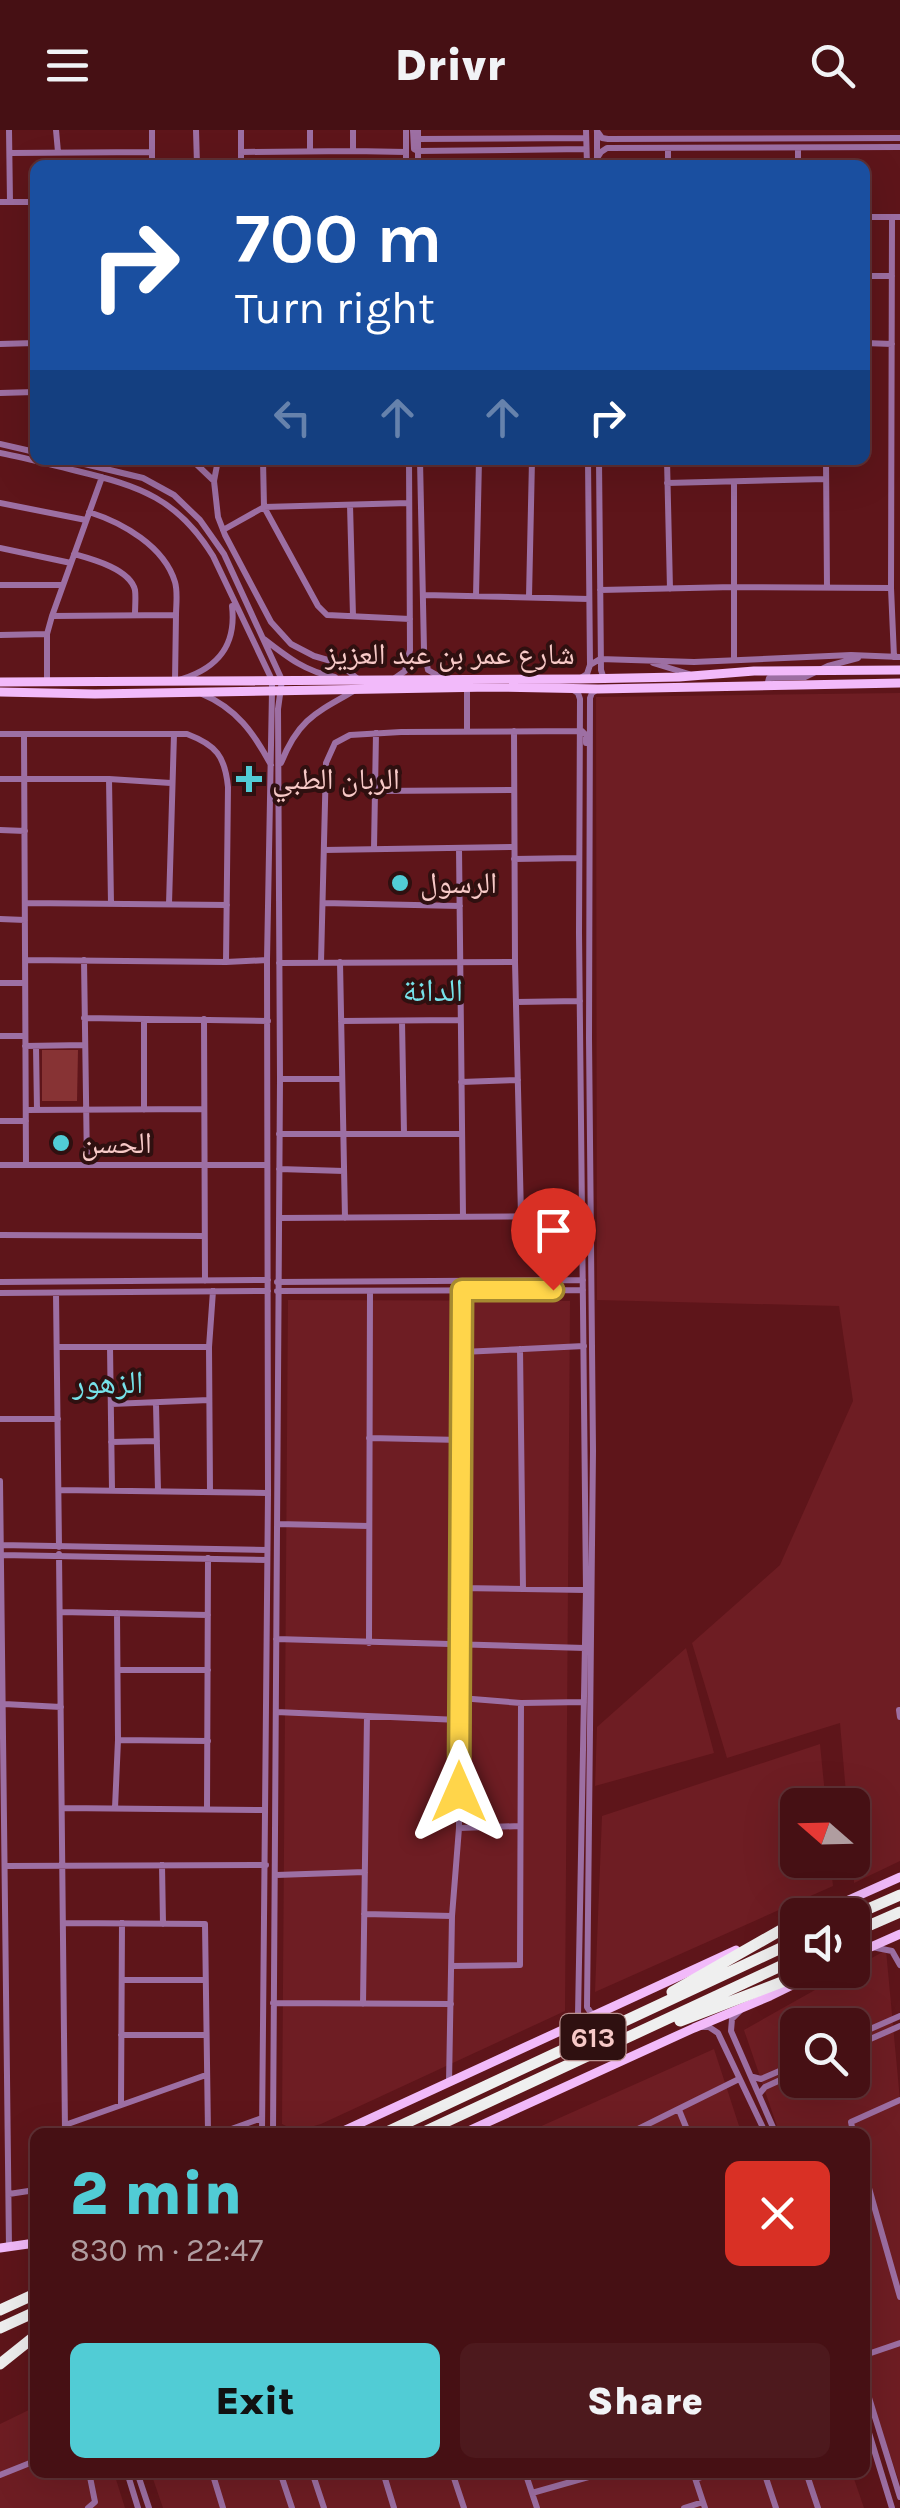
<!DOCTYPE html>
<meta charset="utf-8">
<style>
:root{--surface:#461014;--page:#4d191d;--text:#f1f3f6;--muted:#b09da0;--line:#5e3034;--accent:#51ccd5}
body{margin:0;font-family:Karla,"Noto Naskh Arabic",sans-serif;background:var(--page);color:var(--text);height:100vh;display:flex;flex-direction:column;font-size:38px;white-space:nowrap}
*{box-sizing:border-box;margin:0}
p{font-size:32px;color:var(--muted)}
.icon{flex:none;width:55px;height:55px;fill:none;stroke:currentColor;stroke-width:2;stroke-linecap:round;stroke-linejoin:round}
.map{position:relative;flex:1;overflow:hidden}
.sheet{position:absolute;left:30px;top:1998px;width:840px;height:350px;display:flex;flex-direction:column;background:var(--surface);border-radius:15px;box-shadow:0 10px 40px #0002,0 0 0 2px var(--line)}
.sheet>*{flex:none}
.top-card{position:absolute;left:30px;top:30px;width:840px;height:305px;border-radius:15px;box-shadow:0 10px 40px #0002,0 0 0 2px var(--line);background:#1a4fa0;color:#fff;overflow:hidden}
.needle{width:65px;rotate:290deg}
.buttons{position:absolute;left:780px;top:1658px;display:grid;gap:20px}
.buttons a{display:grid;place-items:center;width:90px;height:90px;border-radius:15px;background:var(--surface);box-shadow:0 10px 40px #0002,0 0 0 2px var(--line);font-size:50px}
.pin{position:absolute;display:grid;place-items:center;width:85px;height:85px;color:#fff;margin:-102px -42px;border-radius:50% 50% 50% 0;rotate:-45deg;box-shadow:0 0 10px #0007}
.pin .icon{rotate:45deg}
.me{position:absolute;width:110px;margin:-55px;rotate:0deg;stroke-linejoin:round;filter:drop-shadow(0 0 8px #0008)}
.turn{display:flex;align-items:center;gap:35px;height:210px;padding:0 40px;font-size:45px}
.turn .icon{width:130px;height:130px;stroke-width:2.5}
.turn b{display:block;font-size:70px;line-height:85px}
.lanes{display:flex;align-items:center;height:95px;padding:0 40px;background:#0003;justify-content:center;gap:50px;direction:ltr}
.lanes .off{opacity:.35}
.round{display:grid;place-items:center;flex:none;width:105px;height:105px;border-radius:15px;background:var(--page)}
.summary{display:flex;align-items:center;justify-content:space-between;height:170px;padding:0 40px}
h1{font-size:60px;font-weight:800;line-height:75px;color:var(--accent)}
.button{display:flex;gap:20px;margin-top:auto;padding:20px 40px}
.button a{flex:1;height:115px;border-radius:15px;background:var(--accent);color:#111;font-size:40px;font-weight:800;line-height:115px;text-align:center}
.button a+a{background:var(--page);color:var(--text)}
header{display:flex;justify-content:space-between;align-items:center;height:130px;padding:0 40px;background:var(--surface);font-size:45px;font-weight:800}
.map>svg:first-child{display:block}
</style>
<header><svg class="icon" aria-label="menu" viewBox="0 0 24 24"><path d="M4 6h16M4 12h16M4 18h16"/></svg>Drivr<svg class="icon" aria-label="search" viewBox="0 0 24 24"><circle cx="10" cy="10" r="6"/><path d="M15 15l6 6"/></svg></header>
<div class="map">
<svg width="900" height="2378" viewBox="0 0 900 2378">
<rect width="100%" height="100%" fill="#5e151a"/>
<!-- built -->
<path fill="#6e1d23" fill-rule="evenodd" d="M900,563v1168l-46,22 -2,-78h-5l-7,-82 -113,35 -35,-115 88,-78 73,-164 -14,-95 -242,-6 -1,-603z
M288,1170l282,1 -5,710 -244,113 -25,7 -14,-7z
M686,1518l28,105 -119,33 2,-59z
M820,1614l6,61h-28v55h32l3,26 -238,106 7,-176z
M886,1820l14,150v384l-35,-102v-250h-86l-35,-102zM798,1895h54v55h-54z
M714,1919l27,83h-213z
M35,2277v65l79,1 11,35h-125v-84z
M151,2343h701l12,35h-701z"/>
<!-- green -->
<path fill="#873334" d="M42,920h36l-1,51h-35z"/>
<g fill="none" stroke-linecap="round" stroke-linejoin="round">
<!-- minor -->
<path stroke="#9d6fa3" stroke-width="6" d="M9,0l1,72
M56,0l2,22
M196,0l1,35
M241,0v35
M310,0v21
M406,0v35
M413,0l1,19 4,2 168,-2
M418,0v35
M586,0l1,35
M597,1l5,7 6,1 292,-1
M597,1v34
M418,9l168,-1
M798,18v17
M353,21l53,1
M241,22l112,-1v-21
M10,23l142,-1
M597,28l4,-6 6,-4 293,-1
M152,35v-35
M668,35v-17
M0,72h35
M865,87h35
M892,87l-1,371 3,69
M865,146h27
M35,213v-47
M865,213l27,1
M0,214l35,-1
M0,263l35,-1
M0,314l35,8
M0,323c26,5 52,12 77,18 63,15 101,28 136,85l59,124v11l-5,269 1,533 -6,639
M68,330l75,18 31,17 26,25 24,34 58,126 -4,29 2,370 -7,1053
M192,330l22,21
M218,330l-4,21 4,36 7,18 46,87 20,22 23,12 24,7 20,16
M263,330l1,47 54,99 9,9 83,4
M420,330l4,190 4,20 14,8
M599,330l2,210 2,6 5,2
M667,330l3,129
M826,330l1,127
M479,332l53,1
M667,353l159,-4
M0,373l86,17
M350,375l3,111
M223,400l41,-23 145,-4
M0,418l71,15
M74,424c18,5 56,15 61,36 1,7 0,17 0,24
M0,455h63
M600,460l134,-3 157,1
M424,465l165,4
M476,466l3,-136
M529,467l3,-137
M176,485l-1,66c39,-10 62,-32 57,-75
M52,486l124,-1c0,-10 2,-23 -1,-33 -11,-36 -52,-59 -86,-70
M0,505l47,-1
M264,509c23,18 42,33 71,38
M734,530v-178
M653,533l36,11
M590,535l10,-6 94,3 157,-7 49,2
M395,548l10,-7 5,-21 -1,-190
M579,549l8,-5 3,-9 -2,-205
M47,552v-48l5,-18 50,-139
M767,556l2,-8 36,-1 23,-11 30,-8
M598,559l-6,4 -2,5 -1,340 4,413 -6,556 4,6 7,2
M573,560l5,3 2,6 -1,234 7,657 -8,425 -3,8
M202,564c34,14 52,39 69,71
M467,601v-43
M514,601l1,231 6,254
M0,604h187c29,11 38,22 41,53l-2,175
M24,604l2,431
M281,633c17,-43 34,-50 73,-72
M0,649h109l62,4
M109,649l2,125
M375,661l139,-1
M0,700l25,1
M459,718l4,369
M374,719l2,-116
M324,720l190,-3
M514,729l65,-1
M25,773l202,2
M323,773l137,3
M169,774l5,-170
M0,789l25,1
M25,830l201,2 41,-2
M84,830l3,205
M321,832l5,-199 9,-20 15,-8 51,-3 181,-1 4,4v8
M340,832l5,256
M279,833l236,-1
M0,853h25
M516,872l64,-1
M84,888l184,3
M144,889v91
M204,889l1,262
M341,891l119,-1
M402,891l2,113
M0,906h25
M25,916l60,-1
M36,916l1,64
M280,949h62
M461,952l57,-2
M26,980l178,-1
M0,991h26
M279,1004h183
M0,1035h267
M279,1039l65,2
M279,1088l304,-2
M0,1105l204,1
M0,1152l268,-2
M277,1152l306,-2
M277,1161l306,-1
M0,1163l268,-2
M56,1163l3,254
M57,1217h152
M110,1217l2,143
M520,1219l3,240
M462,1222l122,-6
M111,1274l98,-4
M156,1274l2,87
M0,1289h58
M369,1308l92,2
M111,1312l46,-1
M0,1351l9,766
M59,1360l208,3
M210,1362l-1,-145 4,-56
M277,1394l92,2
M0,1415l267,5
M59,1424l6,578
M1,1425l266,5
M460,1458l126,2
M60,1482l148,3
M451,1499l8,15
M276,1509l309,9
M369,1513l1,-352
M118,1540h90
M460,1568l61,5 63,-1
M4,1574l57,3
M899,1580l1,7
M276,1582l183,8
M118,1610l90,1
M62,1678l203,2
M115,1678l3,-68 -1,-127
M207,1679l1,-251
M459,1698l61,-2
M162,1735l1,59
M5,1736l261,-1
M276,1745l89,-3
M364,1784l88,2
M63,1793l142,1 3,208
M872,1817l20,4 8,14
M452,1836l68,-1 1,-262
M122,1850h83
M273,1873l178,1
M363,1874l4,-288
M740,1881l-8,8 -1,12 44,101
M701,1897h8l9,6 47,99
M121,1905h84
M852,1907l48,-21
M852,1917l48,-21
M753,1947l8,2 37,-16
M449,1953l3,-167 7,-88 3,-538
M760,1963l5,-6 33,-15
M121,1975l1,-182
M679,1980l9,22
M65,1995l141,-50
M223,2002l39,-14
M632,2002l107,-53
M853,2002l-2,-10 49,-22
M865,2044l35,123
M9,2064l26,-4
M865,2225l35,-12
M865,2255l35,112
M865,2290l27,88
M127,2342l11,36
M137,2342l12,36
M212,2342l11,36
M280,2342l12,36
M312,2342l12,36
M383,2342l11,36
M452,2342l12,36
M525,2342l12,36
M693,2342l12,36
M764,2342l12,36
M806,2342l12,36
M0,2345l35,-14
M696,2349l20,-7
M532,2363l74,-21
M88,2378l7,-6 -6,-30
M684,2378l19,-6"/>
<!-- major -->
<path stroke="#f2bafa" stroke-width="9" d="M0,552l579,-3 100,-2 75,-6 146,-1
M0,562l95,2 396,-7 107,2 302,-6
M815,1785l85,-38
M777,1802l21,-9
M855,1824l45,-20
M341,2002l395,-182
M466,2002l228,-104 76,-32 53,-26
M0,2118l35,-5"/>
<!-- highway -->
<path stroke="#efefef" stroke-width="11" d="M852,1786l48,-21
M852,1803l48,-21
M852,1825l5,-2
M672,1862l109,-62
M680,1891l133,-51
M387,2002l411,-192
M424,2002l374,-174
M0,2180l35,-16
M0,2198l35,-16
M0,2234l35,-28"/>
</g>
<g fill="none" stroke-linecap="round" stroke-linejoin="round">
<!-- route casing -->
<g stroke="#a68a30" stroke-width="25">
<path id="route" d="M459,1662l3,-502h91"/>
</g>
<!-- route -->
<use href="#route" stroke="#ffd54a" stroke-width="18"/>
</g>
<!-- markers -->
<g fill="#51ccd5" stroke="#2f1010" stroke-width="4">
<path d="M244 634h10v10h10v10h-10v10h-10v-10h-10v-10h10z"/>
<circle cx="400" cy="753" r="10"/>
<circle cx="61" cy="1013" r="10"/>
</g>
<g text-anchor="middle" stroke-width="8" stroke-linejoin="round" paint-order="stroke">
<!-- shield labels -->
<rect fill="#2f1010" stroke="#bb9290" stroke-width="2.5" x="560.5" y="1884" width="65" height="46" rx="8"/>
<g font-size="28" font-weight="bold" fill="#f7c9c7">
<text x="593" y="1917">613</text>
</g>
<!-- street labels -->
<g font-size="30" fill="#f7c9c7" stroke="#2f1010">
<text x="450" y="534">شارع عمر بن عبد العزيز</text>
</g>
<!-- poi labels -->
<g font-size="30" fill="#f7c9c7" stroke="#2f1010" text-anchor="start">
<text x="272" y="659">الربان الطبي</text>
<text x="420" y="763">الرسول</text>
<text x="81" y="1023">الحسن</text>
</g>
<!-- neighbourhood labels -->
<g font-size="32" fill="#76e2ea" stroke="#2f1010">
<text x="433" y="871">الدانة</text>
<text x="108" y="1263">الزهور</text>
</g>
</g>
</svg>
<div class="buttons">
<a><svg class="needle" viewBox="-14 -14 28 28"><path d="M0-13l5 13h-10z" fill="#e53935"/><path d="M0 13l5-13h-10z" fill="#b09da0"/></svg></a>
<a><svg class="icon" aria-label="sound" viewBox="0 0 24 24"><path d="M4 9h4l5-4v14l-5-4H4zM17 9q2 3 0 6"/></svg></a>
<a><svg class="icon" aria-label="search" viewBox="0 0 24 24"><circle cx="10" cy="10" r="6"/><path d="M15 15l6 6"/></svg></a>
</div>
<div class="pin" style="left:553px;top:1160px;background:#d93025"><svg class="icon" aria-label="arrive" viewBox="0 0 24 24"><path d="M6 21V4h12l-3 4 3 4H6"/></svg></div>
<svg class="me" style="left:459px;top:1662px" viewBox="-20 -20 40 40"><path d="M0-17L14 15 0 8-14 15z" fill="#ffd54a" stroke="#fff" stroke-width="4"/></svg>
<div class="top-card">
<div class="turn"><svg class="icon" aria-label="right" viewBox="0 0 24 24"><path d="M7 20v-9h11M14 6l5 5-5 5"/></svg><div><b>700 m</b>Turn right</div></div>
<div class="lanes"><svg class="icon off" aria-label="left" viewBox="0 0 24 24"><path d="M17 20v-9H6M10 6l-5 5 5 5"/></svg><svg class="icon off" aria-label="ahead" viewBox="0 0 24 24"><path d="M12 20V5M6 11l6-6 6 6"/></svg><svg class="icon off" aria-label="ahead" viewBox="0 0 24 24"><path d="M12 20V5M6 11l6-6 6 6"/></svg><svg class="icon" aria-label="right" viewBox="0 0 24 24"><path d="M7 20v-9h11M14 6l5 5-5 5"/></svg></div>
</div>
<section class="sheet">
<div class="summary"><div><h1>2 min</h1><p>830 m · 22:47</p></div><a class="round" style="background:#d93025;color:#fff"><svg class="icon" aria-label="close" viewBox="0 0 24 24"><path d="M6 6l12 12M18 6L6 18"/></svg></a></div>
<div class="button"><a>Exit</a><a>Share</a></div>
</section>
</div>
